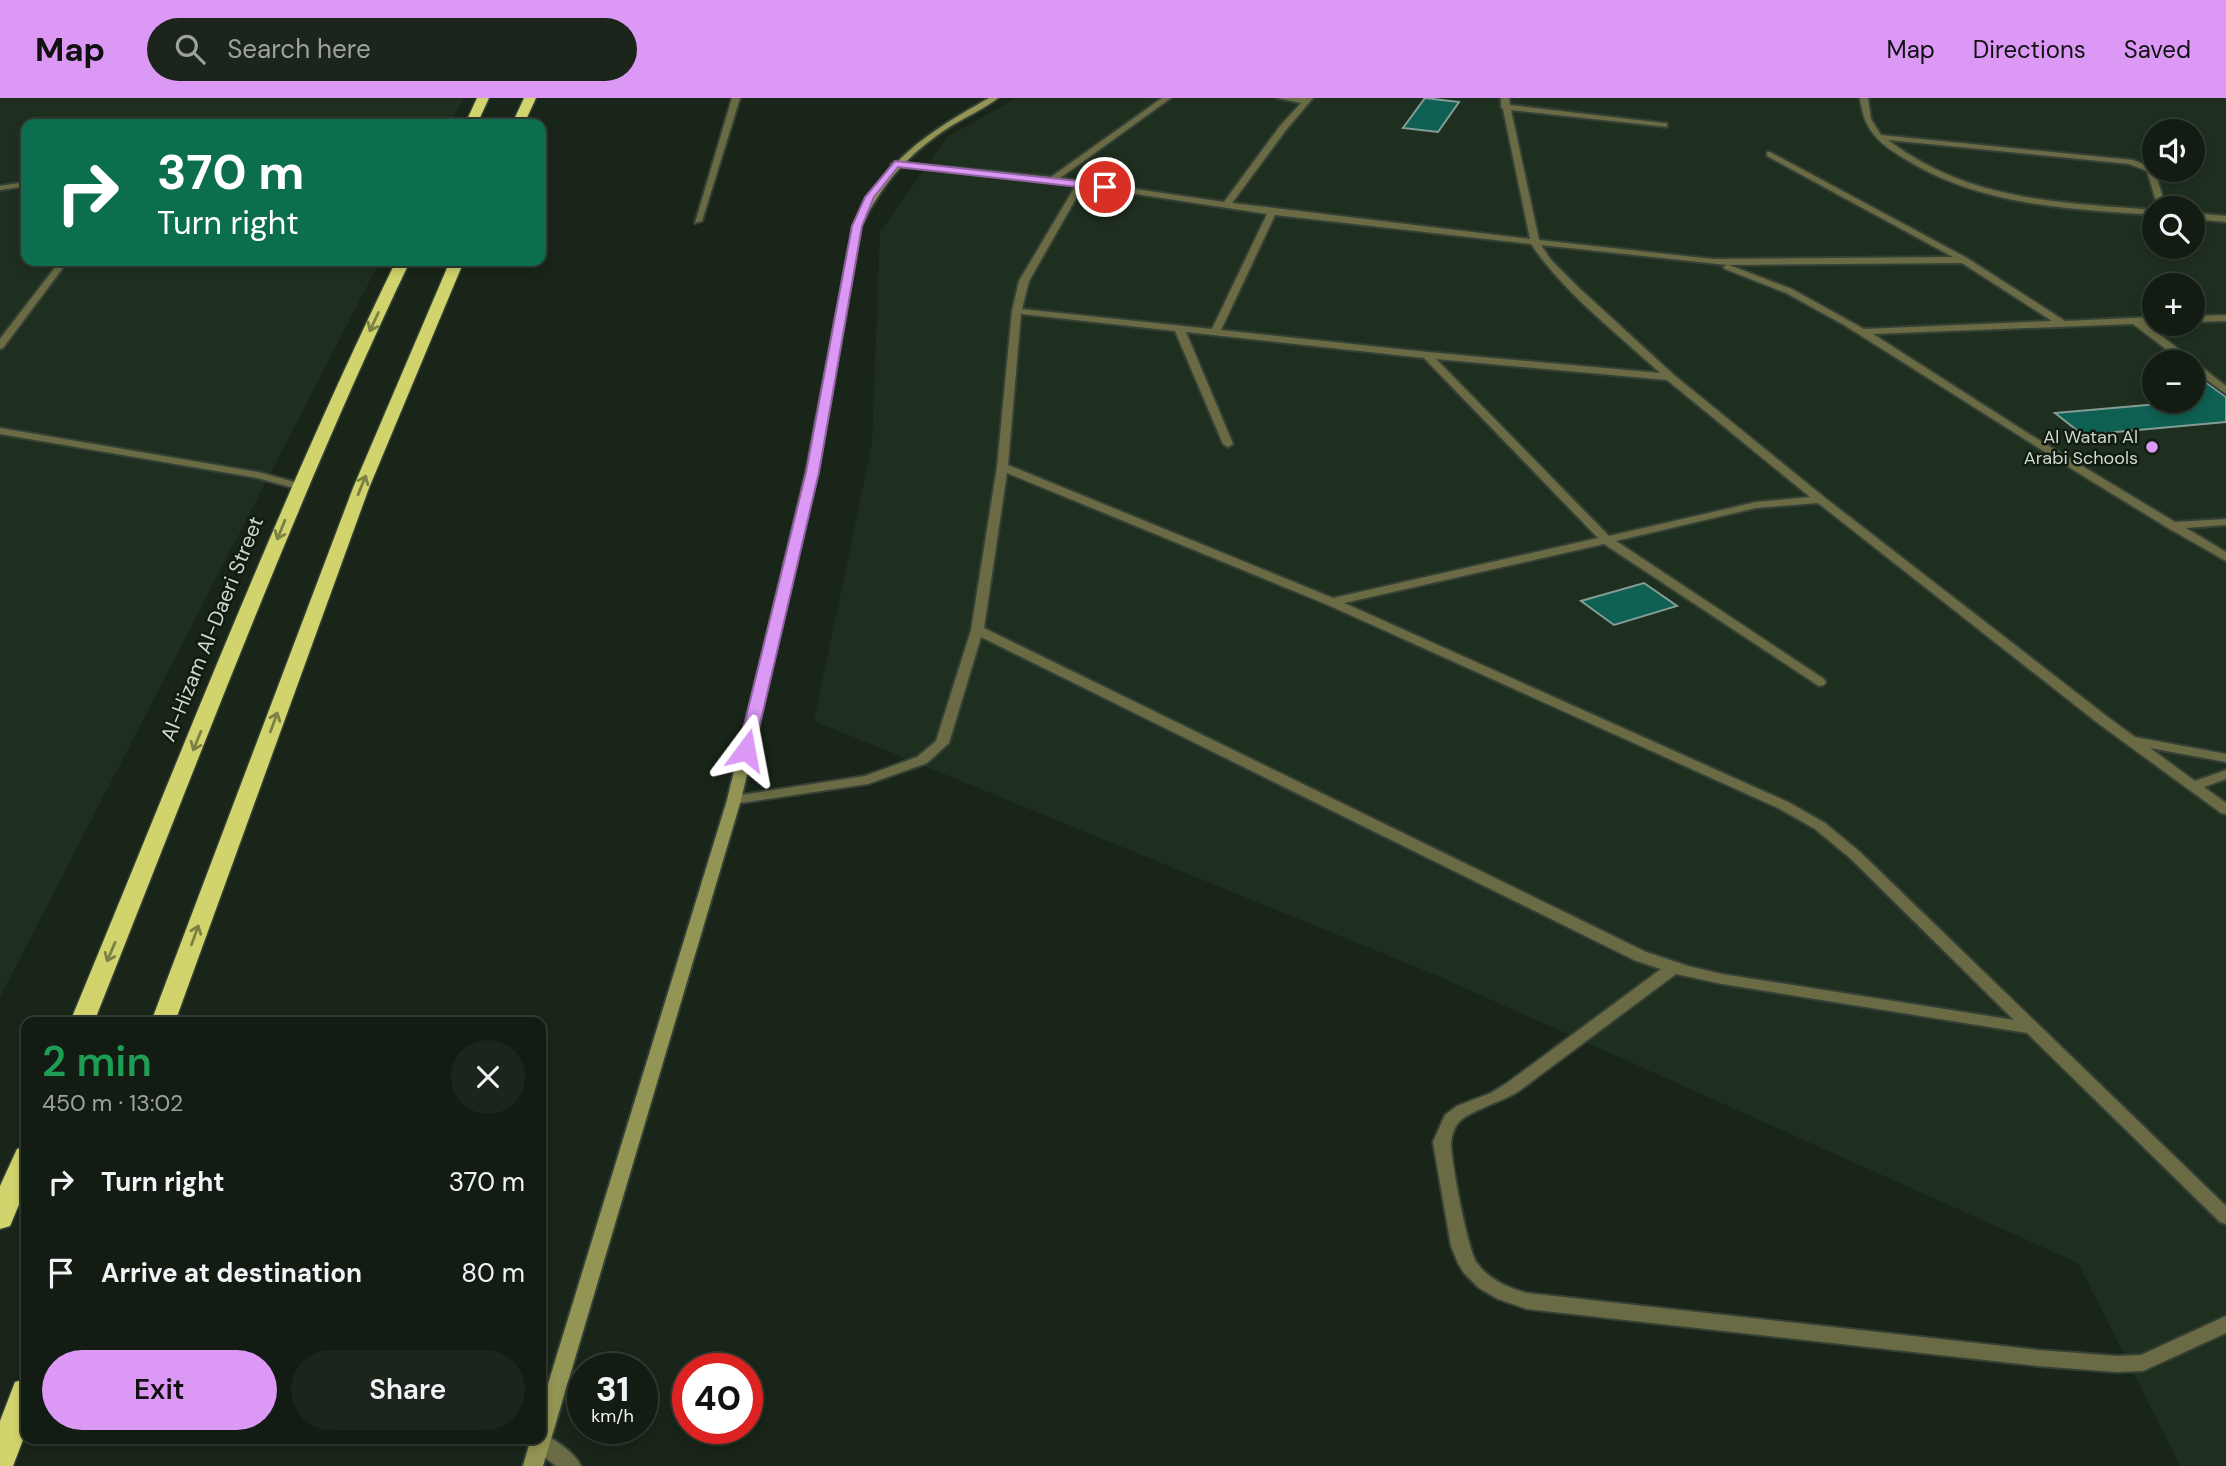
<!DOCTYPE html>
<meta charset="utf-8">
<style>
:root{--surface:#131c13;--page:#1c251c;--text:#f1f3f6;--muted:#9da1a0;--line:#323a33;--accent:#db99f5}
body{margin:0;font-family:"DM Sans",sans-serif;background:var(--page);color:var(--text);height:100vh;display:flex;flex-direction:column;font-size:26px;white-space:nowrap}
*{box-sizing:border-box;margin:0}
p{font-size:23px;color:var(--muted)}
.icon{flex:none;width:38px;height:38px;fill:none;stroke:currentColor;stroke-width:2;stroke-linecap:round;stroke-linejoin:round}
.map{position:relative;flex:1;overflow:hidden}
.sheet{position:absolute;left:21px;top:919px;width:525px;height:427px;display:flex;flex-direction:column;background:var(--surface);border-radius:14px;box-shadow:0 4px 10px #0003,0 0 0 2px var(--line)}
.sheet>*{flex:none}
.guide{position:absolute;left:21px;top:21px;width:525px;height:147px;border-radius:14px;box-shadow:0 4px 10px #0003,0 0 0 2px var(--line);background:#0b6e4f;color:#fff;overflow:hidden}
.buttons{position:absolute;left:2142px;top:21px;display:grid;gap:14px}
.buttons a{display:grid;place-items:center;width:63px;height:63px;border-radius:50%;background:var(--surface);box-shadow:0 4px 10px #0003,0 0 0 2px var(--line);font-size:35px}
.speed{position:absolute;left:567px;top:1255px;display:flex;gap:14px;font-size:35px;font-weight:700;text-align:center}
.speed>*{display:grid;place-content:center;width:91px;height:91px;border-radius:50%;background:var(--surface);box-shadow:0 4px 10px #0003,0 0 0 2px var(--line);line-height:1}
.speed small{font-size:18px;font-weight:400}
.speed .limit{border:10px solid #d22;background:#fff;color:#111}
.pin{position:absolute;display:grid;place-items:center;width:60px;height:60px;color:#fff;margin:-30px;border:4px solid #fff;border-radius:50%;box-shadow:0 2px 7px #0007}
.me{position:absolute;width:77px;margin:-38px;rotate:13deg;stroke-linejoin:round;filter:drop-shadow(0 0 5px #0008)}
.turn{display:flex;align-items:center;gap:24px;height:147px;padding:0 21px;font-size:32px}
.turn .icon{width:91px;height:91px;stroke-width:2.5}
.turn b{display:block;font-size:49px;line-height:60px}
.round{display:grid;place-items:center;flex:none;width:74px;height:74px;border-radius:37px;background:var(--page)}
.summary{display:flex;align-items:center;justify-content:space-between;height:119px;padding:0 21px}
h1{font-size:42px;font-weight:600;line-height:52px;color:#1e9e55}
.cta{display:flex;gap:14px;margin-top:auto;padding:14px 21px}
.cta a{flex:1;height:80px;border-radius:42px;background:var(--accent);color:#111;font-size:28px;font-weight:600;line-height:80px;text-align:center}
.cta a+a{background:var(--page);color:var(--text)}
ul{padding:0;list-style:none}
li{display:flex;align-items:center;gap:21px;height:91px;padding:0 21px}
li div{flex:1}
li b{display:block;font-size:26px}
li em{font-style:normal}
header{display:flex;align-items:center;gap:42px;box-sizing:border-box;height:98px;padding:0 35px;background:var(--accent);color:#111}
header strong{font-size:33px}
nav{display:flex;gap:38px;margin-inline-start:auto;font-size:24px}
.search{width:490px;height:63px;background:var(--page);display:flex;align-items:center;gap:18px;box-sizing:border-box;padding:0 24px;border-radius:38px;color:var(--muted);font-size:26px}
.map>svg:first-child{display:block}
</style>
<header>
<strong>Map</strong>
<div class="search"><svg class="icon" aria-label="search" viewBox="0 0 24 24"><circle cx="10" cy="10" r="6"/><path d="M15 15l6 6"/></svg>Search here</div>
<nav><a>Map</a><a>Directions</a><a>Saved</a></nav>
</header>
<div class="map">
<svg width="2226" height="1368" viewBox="0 0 2226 1368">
<rect width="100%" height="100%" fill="#192519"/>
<!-- built -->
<path fill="#1f2f1f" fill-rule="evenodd" d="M0,0h464l-14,26h-424v137h354l-380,736z
M1017,0h1209v1368h-46l-102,-203 -640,-287 -624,-255 58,-277 8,-212 68,-96zM2154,33h39v39h-39zM2154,110h39v39h-39zM2154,187h39v39h-39zM2154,264h39v39h-39z"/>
<!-- building -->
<path fill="#0e6053" stroke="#849c96" stroke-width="2" d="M1425,0l34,4 -21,30 -35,-4z
M2193,275l33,24v25l-143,13 -28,-22 138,-12z
M1644,485l33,23 -63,19 -33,-24z"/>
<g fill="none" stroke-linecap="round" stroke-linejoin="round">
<!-- street casing -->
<g stroke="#364136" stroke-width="4">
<path id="street" d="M732,0h8l-38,123 -7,2z
M1162,0h9l-111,80 164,24 56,-76 21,-23 -24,-5h36l-27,32 -54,73 298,36 -27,-130 -2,-2v-9h8l1,7 154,18h3v4l-156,-17 28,130 174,19 240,-2 -186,-101v-4h3l197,106 98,63 89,-4v6h-9l81,63v8l-33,-24v-8h-10l-50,-38 -260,10 156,100 146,88 51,-3v6l-40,3 40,24v9l-58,-33 -80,-49 -244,-154 -58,-32 -61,-24 -2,-2 4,-2 -186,-20 10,15 26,26 97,89 150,122 285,221 26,19 91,17v8l-76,-14 45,33 31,-11v9l-22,8 22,16v11l-5,-1 -122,-89 -281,-221 -62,5 -140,33 208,138 2,3 -2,3 -5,1 -215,-142 -260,59 444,199 37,21 35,29 366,354v18l-6,-2 -193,-189 -305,-49 -46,-10 -157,117c-15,10 -53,21 -61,32 -4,5 -7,15 -7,20 0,19 17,108 26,120 12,17 31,25 50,30l511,57 79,6 24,-1 85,-39v17l-83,38 -26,1 -79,-6 -511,-57 -29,-10 -19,-11 -15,-15 -6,-10 -7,-17 -18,-104 12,-27 12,-9 34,-13 16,-10 154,-114 -27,-9 -653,-323 -32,106 -22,20 -59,21 -134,20 -5,-1 -2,-3 7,-4 131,-20 52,-19 19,-16 35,-111 26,-163 15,-156 7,-30 57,-96 -181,-19 -4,-2 4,-2 156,15zM1083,88l184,28 -55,115 -190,-20 7,-28zM1275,117l256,29c34,50 85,88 129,129l-233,-21 -206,-22zM1962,165l90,58 -188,8 -72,-40 -63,-24zM1021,216l154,17 48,113 5,3 5,-3 -47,-112 238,26 174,180 -265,60 -325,-133zM1436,261l231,21 143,117 -54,5 -147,34zM1007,375l321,132 450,203 37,21 35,29 164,162 -292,-46 -34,-8 -42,-14 -662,-324z
M1860,0h8l3,21 10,16 252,25 21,8 12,40h-8l-11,-37 -18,-7 -241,-24c81,61 169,62 266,70v5c-84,-6 -170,-9 -244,-53 -29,-17 -46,-29 -50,-64z
M26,84v4l-26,4v-4z
M2193,115l33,3v6l-33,-3z
M60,163h8l-65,87 -3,1v-10z
M2226,217v6l-33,1v-6z
M0,330l258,44 44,12 2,2 -6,3 -41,-11 -257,-44z
M541,1336c13,4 34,19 40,32h-25l-23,-18 -3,-6 2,-4h9z"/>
</g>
<!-- secondary casing -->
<g stroke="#364136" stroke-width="4">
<path id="secondary" d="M989,0h9c-14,11 -32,19 -47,28 -42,27 -67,55 -90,100l-43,246 -77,328 -198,666h-20l8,-28h10v-31l186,-607 79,-328 47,-246c34,-67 72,-92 136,-128z"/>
</g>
<!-- highway casing -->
<g stroke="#364136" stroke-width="3">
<path id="highway" d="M477,0h12l-12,26h-12z
M524,0h12l-12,26h-12z
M396,163h14c-118,248 -214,506 -316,761h-24c106,-255 205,-513 326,-761z
M450,163h14l-95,227 -194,534h-24l202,-534z
M26,1048v42l-16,38 -10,3v-43l17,-37z
M26,1281v53l-13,34h-13v-45l15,-39z"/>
</g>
<!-- street -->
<use href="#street" fill="#6a6b44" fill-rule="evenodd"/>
<!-- secondary -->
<use href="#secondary" fill="#939555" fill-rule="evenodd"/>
<!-- highway -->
<use href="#highway" fill="#d1d36c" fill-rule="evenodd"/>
</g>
<!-- one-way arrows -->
<defs><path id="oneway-shaft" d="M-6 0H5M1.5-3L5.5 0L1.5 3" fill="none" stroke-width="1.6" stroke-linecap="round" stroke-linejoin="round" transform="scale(1.75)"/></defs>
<g stroke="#7a8143">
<use href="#oneway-shaft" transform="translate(374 224) rotate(115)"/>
<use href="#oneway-shaft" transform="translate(362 387) rotate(-68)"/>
<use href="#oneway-shaft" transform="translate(281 432) rotate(112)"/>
<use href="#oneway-shaft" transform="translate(274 624) rotate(-70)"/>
<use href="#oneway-shaft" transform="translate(197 643) rotate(112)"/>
<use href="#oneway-shaft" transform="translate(195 837) rotate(-70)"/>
<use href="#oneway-shaft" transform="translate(111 854) rotate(113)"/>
</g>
<!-- route -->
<path fill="#db99f5" stroke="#8e639f" stroke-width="2" d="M895,63l210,23 5,3 -5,3 -207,-23 -24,30 -12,29 -43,246 -65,278 -8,5 -5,-2 -3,-3 68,-278 46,-246 13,-29z"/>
<!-- markers -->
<circle fill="#db99f5" stroke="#101c10" stroke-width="2.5" cx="2152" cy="349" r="7"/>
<g text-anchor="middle" stroke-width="5" stroke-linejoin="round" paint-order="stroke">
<!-- far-poi labels -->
<g font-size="18" fill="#cfd7cf" stroke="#101c10" text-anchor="end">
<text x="2138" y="345">Al Watan Al<tspan x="2138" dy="21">Arabi Schools</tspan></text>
</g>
<!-- street labels -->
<g font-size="21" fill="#cfd7cf" stroke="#101c10">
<text transform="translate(212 531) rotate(-68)" y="7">Al-Hizam Al-Daeri Street</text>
</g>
</g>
</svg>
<div class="buttons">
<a><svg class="icon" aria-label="sound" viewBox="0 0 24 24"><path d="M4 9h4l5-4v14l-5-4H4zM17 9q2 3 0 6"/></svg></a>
<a><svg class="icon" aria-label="search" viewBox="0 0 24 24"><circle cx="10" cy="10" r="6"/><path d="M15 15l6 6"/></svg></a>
<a>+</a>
<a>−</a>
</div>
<div class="speed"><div>31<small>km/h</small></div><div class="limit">40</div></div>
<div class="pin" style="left:1105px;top:89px;background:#d93025"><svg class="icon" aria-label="arrive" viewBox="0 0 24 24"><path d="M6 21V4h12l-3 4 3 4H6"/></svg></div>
<svg class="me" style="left:746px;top:652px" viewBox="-20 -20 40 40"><path d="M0-17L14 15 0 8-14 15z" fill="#db99f5" stroke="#fff" stroke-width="4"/></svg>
<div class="guide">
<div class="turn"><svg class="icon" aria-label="right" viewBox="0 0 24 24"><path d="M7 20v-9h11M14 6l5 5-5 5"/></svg><div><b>370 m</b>Turn right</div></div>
</div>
<section class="sheet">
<div class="summary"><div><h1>2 min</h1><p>450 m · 13:02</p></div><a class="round"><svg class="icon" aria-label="close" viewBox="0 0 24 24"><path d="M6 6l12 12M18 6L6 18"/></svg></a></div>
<ul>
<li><svg class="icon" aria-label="right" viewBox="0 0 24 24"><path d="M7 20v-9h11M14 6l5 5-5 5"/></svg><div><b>Turn right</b></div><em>370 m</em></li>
<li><svg class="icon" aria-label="arrive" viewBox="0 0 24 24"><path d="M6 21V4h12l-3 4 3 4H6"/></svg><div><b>Arrive at destination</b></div><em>80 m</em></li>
</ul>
<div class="cta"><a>Exit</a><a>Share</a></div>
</section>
</div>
